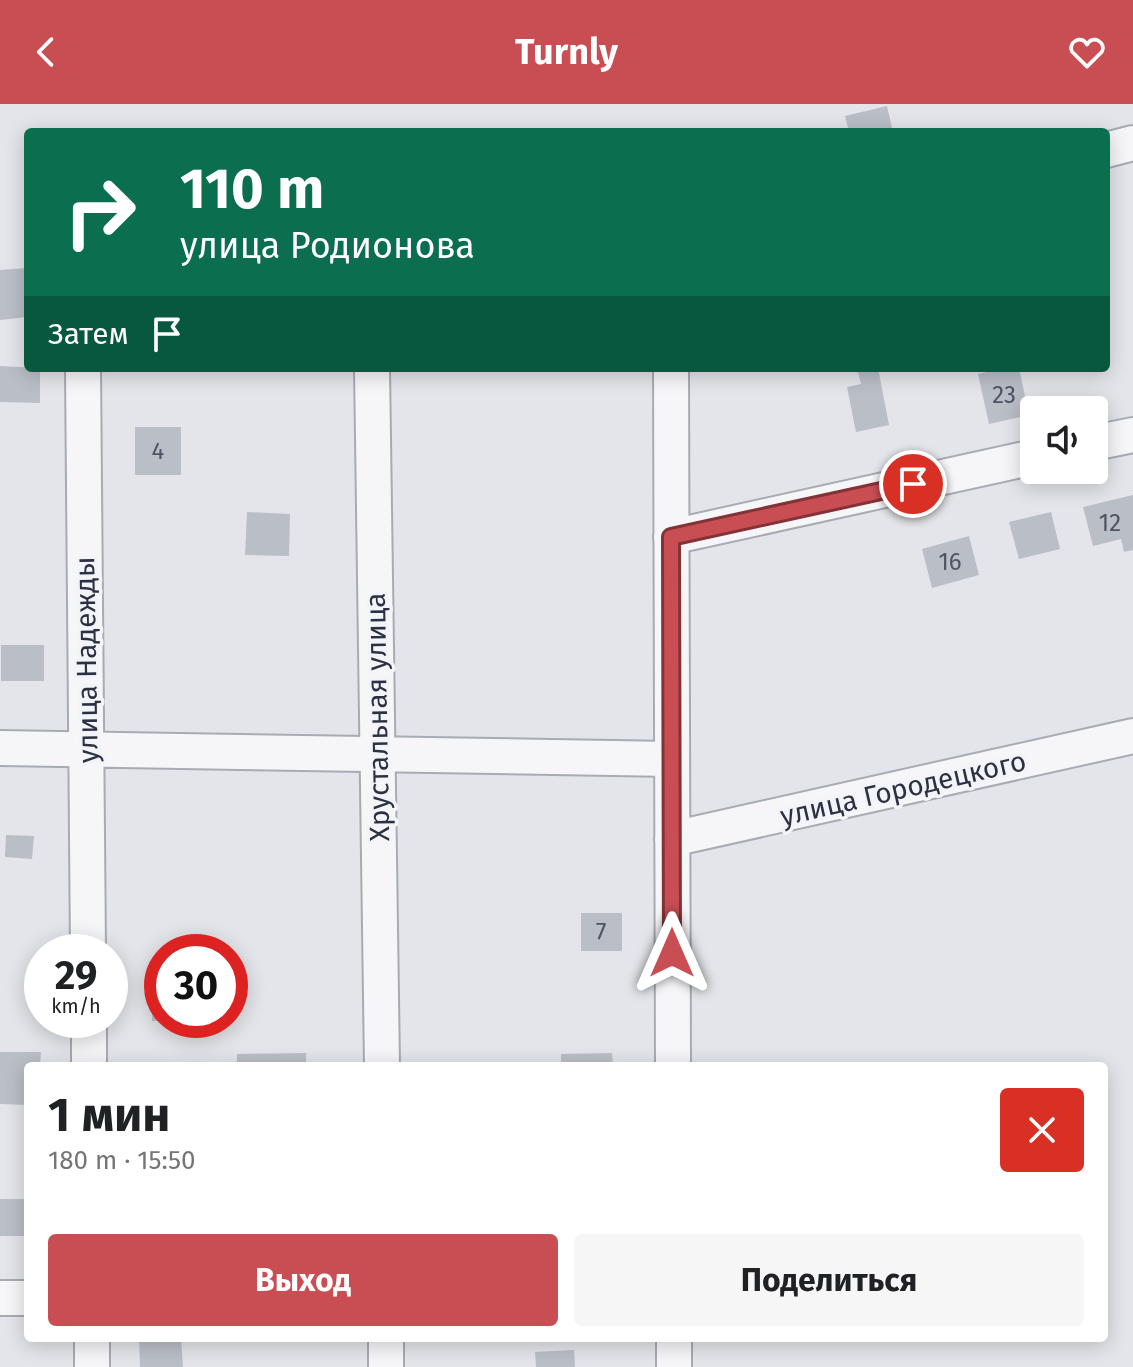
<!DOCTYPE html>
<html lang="ru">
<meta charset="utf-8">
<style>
:root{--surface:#fff;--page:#f6f6f6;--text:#202124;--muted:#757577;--accent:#c94e54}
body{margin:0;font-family:"Fira Sans",sans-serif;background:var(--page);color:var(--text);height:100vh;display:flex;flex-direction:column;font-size:30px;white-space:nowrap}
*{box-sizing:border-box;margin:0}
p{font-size:26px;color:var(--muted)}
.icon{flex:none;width:44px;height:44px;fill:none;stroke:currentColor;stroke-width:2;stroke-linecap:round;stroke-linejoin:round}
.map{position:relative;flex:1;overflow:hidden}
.side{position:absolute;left:24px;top:958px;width:1084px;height:280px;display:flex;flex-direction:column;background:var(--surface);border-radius:8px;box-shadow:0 4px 20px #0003}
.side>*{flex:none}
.top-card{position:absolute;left:24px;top:24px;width:1086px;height:244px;border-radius:8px;box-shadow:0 4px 20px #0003;background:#0b6e4f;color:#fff;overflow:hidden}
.tools{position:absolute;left:1020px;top:292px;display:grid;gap:16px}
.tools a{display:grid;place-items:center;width:88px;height:88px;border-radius:8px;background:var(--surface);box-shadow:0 4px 20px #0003;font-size:40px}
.speed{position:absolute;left:24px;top:830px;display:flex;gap:16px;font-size:40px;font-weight:700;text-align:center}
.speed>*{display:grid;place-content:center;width:104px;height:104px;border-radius:50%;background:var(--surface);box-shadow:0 4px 20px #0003;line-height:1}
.speed small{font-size:20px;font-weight:400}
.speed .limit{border:12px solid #d22;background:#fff;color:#111}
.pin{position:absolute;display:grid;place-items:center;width:68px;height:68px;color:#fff;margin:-34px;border:4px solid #fff;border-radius:50%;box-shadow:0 2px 8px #0007}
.me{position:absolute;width:88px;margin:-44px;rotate:0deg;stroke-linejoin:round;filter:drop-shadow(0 0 6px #0008)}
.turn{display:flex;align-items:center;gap:28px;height:168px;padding:0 24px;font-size:36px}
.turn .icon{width:104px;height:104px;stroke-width:2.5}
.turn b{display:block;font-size:56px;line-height:68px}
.then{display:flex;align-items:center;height:76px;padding:0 24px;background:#0003;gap:16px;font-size:30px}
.round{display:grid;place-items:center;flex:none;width:84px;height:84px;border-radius:8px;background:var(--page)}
.summary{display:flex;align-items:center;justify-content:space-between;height:136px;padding:0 24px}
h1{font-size:48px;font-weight:700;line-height:60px}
.action{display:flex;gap:16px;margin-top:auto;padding:16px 24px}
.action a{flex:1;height:92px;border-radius:8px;background:var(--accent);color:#fff;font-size:32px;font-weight:700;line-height:92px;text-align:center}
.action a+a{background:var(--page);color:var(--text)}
header{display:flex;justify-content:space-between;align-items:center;height:104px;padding:0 24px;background:var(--accent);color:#fff;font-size:36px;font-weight:700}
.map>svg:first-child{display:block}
</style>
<header><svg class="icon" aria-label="back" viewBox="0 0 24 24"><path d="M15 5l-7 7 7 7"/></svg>Turnly<svg class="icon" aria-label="heart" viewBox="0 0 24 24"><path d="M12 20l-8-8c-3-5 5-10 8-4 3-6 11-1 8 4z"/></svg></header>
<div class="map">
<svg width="1133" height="1263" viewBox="0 0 1133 1263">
<rect width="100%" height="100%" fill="#e3e5ea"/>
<!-- building -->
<path fill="#babec7" d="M887,2l6,26h-44l-4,-16z
M28,164v49l-28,3v-50z
M0,262l40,2v35l-40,-1z
M878,264l11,57 -33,7 -9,-45 14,-3 -3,-12z
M1004,264h15l10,47 -40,9 -11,-50z
M135,323h46v48h-46z
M1133,391v55l-9,2 -3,-13 -28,7 -10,-39z
M247,408l43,2 -1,42 -44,-1z
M1051,408l9,37 -41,10 -10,-37z
M969,432l10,39 -47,13 -10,-39z
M1,541h43v36h-43z
M6,731l28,1 -2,23 -27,-2z
M581,809h41v38h-41z
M154,862l8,1v54h-10z
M0,948h41l-1,14h-12v39l-28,-1z
M306,949v13h-69v-12z
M612,949l1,13h-52v-12z
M0,1095h28v37h-28z
M139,1234h42l2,29h-43z
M574,1246l1,17h-39l-1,-15z"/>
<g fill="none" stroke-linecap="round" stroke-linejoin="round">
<!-- minor casing -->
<g stroke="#a8abb4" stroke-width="38">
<path id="minor" d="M1106,46l27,-7
M83,264l5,584
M372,264l10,698
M671,264l2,698
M1094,339l39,-8
M671,433l363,-80
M0,644l672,11
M672,735l461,-103
M89,916v46
M0,1194h28
M92,1234v29
M386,1234v29
M674,1234v29"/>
</g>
<!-- minor -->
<use href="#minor" stroke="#f6f6f9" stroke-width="34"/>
</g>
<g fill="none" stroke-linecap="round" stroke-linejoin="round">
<!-- route casing -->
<g stroke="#833337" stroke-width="20">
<path id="route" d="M672,849l-1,-416 242,-53"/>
</g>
<!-- route -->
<use href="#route" stroke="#c94e54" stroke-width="14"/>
</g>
<g text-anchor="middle" stroke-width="7" stroke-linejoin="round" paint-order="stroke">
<!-- number labels -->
<g font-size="24" fill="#4f5463">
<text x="1004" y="299">23</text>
<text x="158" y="355">4</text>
<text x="1110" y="427">12</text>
<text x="950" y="466">16</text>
<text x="601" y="836">7</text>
</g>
<!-- street labels -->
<g font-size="28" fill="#2b3142" stroke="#f3f4f8">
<text transform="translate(86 556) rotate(-91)" y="10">улица Надежды</text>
<text transform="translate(377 613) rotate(-91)" y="10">Хрустальная улица</text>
<text transform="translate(903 684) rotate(-13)" y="10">улица Городецкого</text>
</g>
</g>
</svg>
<div class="tools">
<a><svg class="icon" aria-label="sound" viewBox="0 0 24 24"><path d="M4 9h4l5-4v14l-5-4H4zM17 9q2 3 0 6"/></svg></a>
</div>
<div class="speed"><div>29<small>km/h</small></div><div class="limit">30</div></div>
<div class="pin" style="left:913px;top:380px;background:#d93025"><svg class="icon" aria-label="arrive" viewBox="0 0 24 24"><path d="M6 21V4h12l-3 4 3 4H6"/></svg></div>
<svg class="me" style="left:672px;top:849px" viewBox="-20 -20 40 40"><path d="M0-17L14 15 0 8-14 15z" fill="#c94e54" stroke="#fff" stroke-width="4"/></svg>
<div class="top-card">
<div class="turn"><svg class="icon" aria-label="right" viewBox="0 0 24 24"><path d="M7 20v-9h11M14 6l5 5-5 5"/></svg><div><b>110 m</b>улица Родионова</div></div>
<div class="then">Затем<svg class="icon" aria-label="arrive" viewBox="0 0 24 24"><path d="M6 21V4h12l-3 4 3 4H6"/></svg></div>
</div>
<section class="side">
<div class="summary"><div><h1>1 мин</h1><p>180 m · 15:50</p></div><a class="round" style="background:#d93025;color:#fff"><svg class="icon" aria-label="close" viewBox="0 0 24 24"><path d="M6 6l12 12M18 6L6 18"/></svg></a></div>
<div class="action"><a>Выход</a><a>Поделиться</a></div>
</section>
</div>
